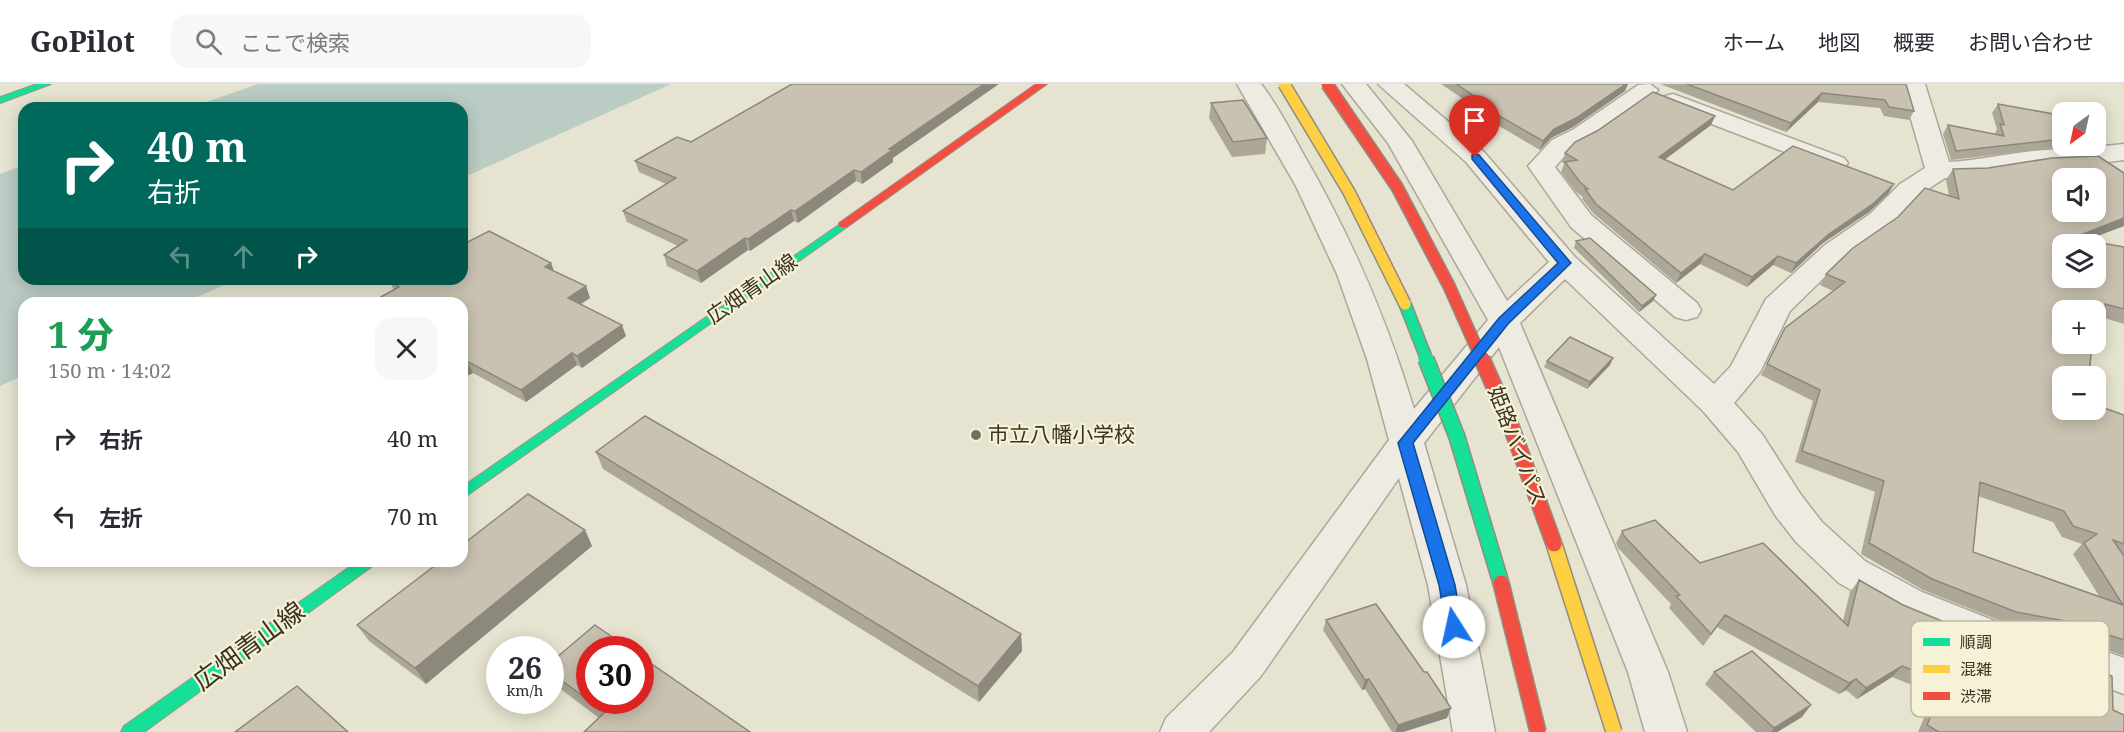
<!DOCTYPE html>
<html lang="ja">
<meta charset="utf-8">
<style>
:root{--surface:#fff;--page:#f7f7f7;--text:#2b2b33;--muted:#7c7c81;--line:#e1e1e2}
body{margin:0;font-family:"Noto Serif","Noto Sans JP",serif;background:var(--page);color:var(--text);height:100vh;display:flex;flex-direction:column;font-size:22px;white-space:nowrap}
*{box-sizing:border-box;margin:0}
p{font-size:20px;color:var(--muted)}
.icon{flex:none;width:33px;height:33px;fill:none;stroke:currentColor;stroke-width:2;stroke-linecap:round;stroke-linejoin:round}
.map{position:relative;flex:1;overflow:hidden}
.sheet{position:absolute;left:18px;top:213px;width:450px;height:270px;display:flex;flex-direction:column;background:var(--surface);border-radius:18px;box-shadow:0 3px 15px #0003}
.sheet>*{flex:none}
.top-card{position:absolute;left:18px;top:18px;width:450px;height:183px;border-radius:18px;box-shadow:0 3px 15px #0003;background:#00695c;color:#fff;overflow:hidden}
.needle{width:39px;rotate:213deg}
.buttons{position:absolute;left:2052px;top:18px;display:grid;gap:12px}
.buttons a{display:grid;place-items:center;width:54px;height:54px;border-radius:12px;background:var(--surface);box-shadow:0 3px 15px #0003;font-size:30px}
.speed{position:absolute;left:486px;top:552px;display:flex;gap:12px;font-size:30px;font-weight:700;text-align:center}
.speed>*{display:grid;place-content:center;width:78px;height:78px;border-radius:50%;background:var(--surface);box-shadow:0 3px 15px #0003;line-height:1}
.speed small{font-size:15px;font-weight:400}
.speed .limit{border:9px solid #d22;background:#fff;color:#111}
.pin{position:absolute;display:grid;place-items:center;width:51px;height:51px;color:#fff;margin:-62px -26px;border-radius:50% 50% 50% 0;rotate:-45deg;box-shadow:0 0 6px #0007}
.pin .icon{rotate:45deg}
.me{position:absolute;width:66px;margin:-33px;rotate:350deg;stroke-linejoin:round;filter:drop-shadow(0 0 4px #0008)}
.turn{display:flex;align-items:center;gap:21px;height:126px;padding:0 30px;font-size:27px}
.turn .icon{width:78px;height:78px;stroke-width:2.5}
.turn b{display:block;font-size:42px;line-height:51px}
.lanes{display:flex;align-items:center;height:57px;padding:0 30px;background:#0003;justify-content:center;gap:30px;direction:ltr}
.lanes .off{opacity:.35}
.round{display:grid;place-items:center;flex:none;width:63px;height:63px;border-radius:18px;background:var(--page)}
.head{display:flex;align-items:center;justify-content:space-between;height:102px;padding:0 30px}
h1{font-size:36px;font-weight:800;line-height:45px;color:#1e9e55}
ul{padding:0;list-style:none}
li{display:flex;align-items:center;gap:18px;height:78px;padding:0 30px}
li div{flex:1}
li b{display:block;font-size:22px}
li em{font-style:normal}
header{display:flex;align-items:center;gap:36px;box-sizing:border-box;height:84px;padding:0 30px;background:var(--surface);border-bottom:2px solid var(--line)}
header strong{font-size:28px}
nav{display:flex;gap:33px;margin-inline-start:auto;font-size:21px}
.search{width:420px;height:54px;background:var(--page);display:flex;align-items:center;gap:15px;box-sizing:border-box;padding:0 21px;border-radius:18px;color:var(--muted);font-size:22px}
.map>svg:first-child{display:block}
</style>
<header>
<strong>GoPilot</strong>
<div class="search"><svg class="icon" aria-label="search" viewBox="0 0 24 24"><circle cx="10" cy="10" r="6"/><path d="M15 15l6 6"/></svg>ここで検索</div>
<nav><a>ホーム</a><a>地図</a><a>概要</a><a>お問い合わせ</a></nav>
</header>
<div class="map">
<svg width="2124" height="648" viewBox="0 0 2124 648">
<rect width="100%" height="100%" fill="#e6e3d0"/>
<!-- water -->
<path fill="#bbccc4" d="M258,0h413l-209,94v-70h-273z
M24,81v114h213l-53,24h-160v72l-24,11v-212z"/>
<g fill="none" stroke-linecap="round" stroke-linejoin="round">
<!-- street casing -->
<g stroke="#aba799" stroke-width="3">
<path id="street" d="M1237,0h24c16,20 28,44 40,66 49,84 85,166 113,259l74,-89 -100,-177 -46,-59h24l46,57 95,160 42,-39 -83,-100 -88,-78h26l80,68 91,105 139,127 17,-18 35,-67 59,-54 45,-31 30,-30 25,-16 -24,-84h24l24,78c33,-2 64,-10 97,-12 26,-2 52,-3 78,-6v16l-42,5 -38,1 -63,10 -36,2 -27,18 -28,30 -45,31 -55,54 -30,61 -26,31 28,31 39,61 21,27 43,39 57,31 83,33 54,10 65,23v36l-67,-25 -69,-16 -94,-39 -55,-31 -43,-41 -21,-27 -37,-63 -35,-41 -138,-132 -45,44 148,349 19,60h-42l-17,-60 -129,-325 -75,96 42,142 29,147h-42l-25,-147 -29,-107 -138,198 -52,56h-49l6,-14 67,-66 156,-212 -22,-81 -30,-85 -41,-88z
M1650,0l8,6 -4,5 -62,44 -22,11 -15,17 36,48 106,88 4,7 -4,7 -11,3 -11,-3 -104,-90 -43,-61 24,-26 22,-11 64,-44z
M1673,10l171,64 4,5 -4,5 -9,3 -9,-3 -161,-62 -4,-5 4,-5z"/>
</g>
<!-- fast casing -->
<g stroke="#9b9788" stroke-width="2">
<path id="fast" d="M37,0h14l-51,19v-6z
M843,138l4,1v4l-385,272v-12z
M358,477h19l-3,4 -230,167h-23l3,-6z"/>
</g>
<!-- jam casing -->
<g stroke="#9b9788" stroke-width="2">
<path id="jam" d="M1036,0h11l-200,143h-8v-4z"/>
</g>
<!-- street -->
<use href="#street" fill="#eeece2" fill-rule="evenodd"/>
<!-- fast -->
<use href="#fast" fill="#16e098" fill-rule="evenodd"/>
<!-- jam -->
<use href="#jam" fill="#f24e42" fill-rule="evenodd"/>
<!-- fast-bridge-far1 casing -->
<g stroke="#918d80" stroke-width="14" stroke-linecap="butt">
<path id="fast-bridge-far1" d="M1405,220l22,56"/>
</g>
<!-- fast-bridge casing -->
<g stroke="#918d80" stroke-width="18" stroke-linecap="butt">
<path id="fast-bridge" d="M1426,275l31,78 44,146"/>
</g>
<!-- slow-bridge-far1 casing -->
<g stroke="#918d80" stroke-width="14" stroke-linecap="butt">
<path id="slow-bridge-far1" d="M1284,0l65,108 56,112"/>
</g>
<!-- slow-bridge casing -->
<g stroke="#918d80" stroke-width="18" stroke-linecap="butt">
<path id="slow-bridge" d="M1554,460l60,188"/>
</g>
<!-- jam-bridge-far1 casing -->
<g stroke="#918d80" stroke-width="14" stroke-linecap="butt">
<path id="jam-bridge-far1" d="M1327,0l70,103 52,99 33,74"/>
</g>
<!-- jam-bridge casing -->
<g stroke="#918d80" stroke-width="18" stroke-linecap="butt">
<path id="jam-bridge" d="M1482,275l26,59 46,126
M1501,499l37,149"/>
</g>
<!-- fast-bridge-far1 -->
<use href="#fast-bridge-far1" stroke="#16e098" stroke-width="11"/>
<!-- fast-bridge -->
<use href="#fast-bridge" stroke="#16e098" stroke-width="15"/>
<!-- slow-bridge-far1 -->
<use href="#slow-bridge-far1" stroke="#ffcf43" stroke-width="11"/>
<!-- slow-bridge -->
<use href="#slow-bridge" stroke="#ffcf43" stroke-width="15"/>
<!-- jam-bridge-far1 -->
<use href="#jam-bridge-far1" stroke="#f24e42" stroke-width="11"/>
<!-- jam-bridge -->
<use href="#jam-bridge" stroke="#f24e42" stroke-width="15"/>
</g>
<!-- wall -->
<path fill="#ada798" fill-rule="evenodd" d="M1441,0h187l-3,7 -52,36 -22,11 -11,12 -60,-35 1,-4z
M1660,0h246l8,27 -5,9 -25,-4 -4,-8 -62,-6 -32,30z
M1211,19l56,35 -2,16 -33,3 -23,-39z
M1998,20l64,20 1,22 -1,1 -111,13 -8,-26 5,-9 47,9v-1l2,-4 -5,-16z
M1715,32l-4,9 -47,35 69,30 161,-6 -6,10 -19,18 -46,31 -32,30 -18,-8 -26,22 -47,-23 -24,19 -83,-70 -11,-14 1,-2 -7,-5 -15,-20 3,-8 -2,-2 3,-9z
M691,58l202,16v4l-31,22 -6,-3 -58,42 -4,-2 -44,30 -2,-1 -47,33 -34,-17 -3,-11 14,-9 -51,-24 -4,-11 43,-27 -27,-12 -4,-11z
M1953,85l171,4v53l-37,14 37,7v77l-26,-8 -2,2v-8h-34v100l62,5v241l-64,-23 -54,-10 -83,-33 -62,-36 14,-62 -80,-30 18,-61 -52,-26 24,-47 48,-37 -13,-6 6,-11 123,-78 -3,-16zM1978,412l75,26 9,15 20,7 -9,10 26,42 -126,-44z
M1576,157l80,54 -3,6 -14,11 -65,-64z
M551,179l3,8 32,15 4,12 -10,6 46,32 -44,32 -5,-3 -51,37 -53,-29 -6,3 -5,-3v-70l-68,-13 -5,-9z
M1547,277l63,4 -23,24 -43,-22z
M596,368l425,182 1,17 -43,51 -376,-233z
M585,446l7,16 -166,138 -57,-43 -12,-16z
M1622,447l221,90 7,-29 9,-12 44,25 210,105 11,22h-206l16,-38 -42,-17 -35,22 -11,-9 -7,4 -122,-67 -14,19 -34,-38 2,-4 -53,-56 -2,-5z
M1326,536l98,52 23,46 -44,14h-11l-27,-43 -3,1 -39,-60z
M550,579l200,69 -151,-14 -45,-34 -4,-7z
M1714,588l88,45 -25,15h-21l-51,-48z"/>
<!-- shaded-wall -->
<path fill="#8d887c" d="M984,0h15l-106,74v4l-31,22 -1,-12 28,-23z
M1626,0h2l-3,7 -52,36 -22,11 -11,12 3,-9 11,-12z
M1822,9l-4,9 -32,30 5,-9z
M1715,32l-4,9 -56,42 4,-10z
M854,86l2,11 -58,42 -3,-12z
M1894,100l-6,10 -19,18 -46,31 -32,30 5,-10 33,-29z
M791,126l3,11 -44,30 -2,-12z
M2124,134v8l-48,18 -3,-6z
M745,154l3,12 -47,33 -4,-12z
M1705,170l-5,10 -24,19 5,-10z
M1778,172l-5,9 -26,22 5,-10z
M551,179l4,12 -10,-8z
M586,202l4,12 -18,12 -4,-12z
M1656,211l-3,6 -14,11 3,-6z
M622,241l4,11 -44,32 -5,-12z
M572,269l5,12 -51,37 -5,-12z
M1613,274l-3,7 -23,24 3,-7z
M467,277l6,12 -6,3 -5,-11v-1z
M585,446l7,16 -166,138 -11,-16z
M1021,550l1,17 -43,51 -1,-16z
M1902,582l-10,11 -35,22 9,-11z
M1369,595l-4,10 -3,1 3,-10z
M1856,595l-10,11 -7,4 10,-11z
M1811,621l-9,12 -25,15h-6l3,-4z
M1451,624l-4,10 -44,14h-8l3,-7z"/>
<!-- building -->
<path fill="#c9c2b1" stroke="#8d887c" stroke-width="1.5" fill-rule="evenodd" d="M792,0h192l-95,65 3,1 -31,22 -7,-2 -59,41 -4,-1 -43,29 -3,-1 -48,33 -33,-16 23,-15 -64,-29 53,-33 -41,-17 42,-24 14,5z
M1456,0h170l-50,34 -22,11 -11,12 -61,-35 4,-2z
M1687,0h219l8,27 -25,-4 -4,-7 -63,-7 -31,30z
M1653,8l62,24 -56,41 74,33 60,-44 101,38 -20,19 -45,31 -33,29 -18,-7 -26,21 -47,-23 -24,19 -85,-69 -11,-15h3l-8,-7 -15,-20 12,-2 -12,-7 10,-11 22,-11z
M1243,16l24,38 -34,4 -22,-39z
M1998,20l61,11 3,9v15l-106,12 -8,-26 56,11 -4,-12 4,1z
M2098,72l26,17v45l-51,20 51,9v62l-19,-5v3l-9,-3 -1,6h-33v34h30l-3,32h-27v34h34v-5l28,10v129l-11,-4 11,16v84l-53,-18 -55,-10 -84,-33 -63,-36 15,-62 -82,-30 18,-61 -53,-26 18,-36 60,-46 -19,-8 27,-26 45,-31 27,-29 34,11 -6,-30 35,-1 64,-10zM2062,94h34v34h-34zM2062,160h34v34h-34zM1980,398l84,29 9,15 24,8 -13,9 39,62 -150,-53z
M489,147l62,32 -6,4 41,19 -18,12 54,27 -45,31 -5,-3 -51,37 -54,-29 -5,3v-61h-92l29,-16 -10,-6 3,-2h70v-34z
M1590,154l66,57 -14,11 -66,-65z
M1570,253l43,21 -23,24 -43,-21z
M645,332l376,218 -43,52 -382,-234z
M528,410l57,36 -170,138 -58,-43 84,-64h21v-16z
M1655,436l45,43 63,-20 85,83 11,-46 44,25 95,39 70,16 44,16 1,34 11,5v17h-185l-12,-7 18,-42 -43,-17 -36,22 -10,-9 -7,4 -124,-68 -14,19 -35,-38 4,-1 -56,-59 -2,-5z
M1376,520l48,68h3l24,36 -53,17 -29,-46 -4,1 -39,-60z
M595,541l36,25h-41v50h50v-44l110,76h-166l21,-20 -55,-40v-9z
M1752,567l59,54 -37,23 -60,-56z
M297,602l51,46h-113z"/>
<!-- route -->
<path fill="#1a73e8" stroke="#114b97" stroke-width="1.5" d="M1475,70l4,1 92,108 -63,61 -95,119 42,142 7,42 -2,5 -6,1 -6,-1 -2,-5 -7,-42 -41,-142 101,-125 59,-55 -86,-104v-4z"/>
<!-- markers -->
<circle fill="#77705e" stroke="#f5f2d8" stroke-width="2" cx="976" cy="351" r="6"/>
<g text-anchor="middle" stroke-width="4.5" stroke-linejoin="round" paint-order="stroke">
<!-- street labels -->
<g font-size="21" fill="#3b3221" stroke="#f5f2d8">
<text transform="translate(752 205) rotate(-35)" y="7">広畑青山線</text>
<text transform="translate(1517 362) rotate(69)" y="7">姫路バイパス</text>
</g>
<!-- poi labels -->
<g font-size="21" fill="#3b3221" stroke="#f5f2d8" text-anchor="start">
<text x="988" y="358">市立八幡小学校</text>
</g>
<!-- near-street labels -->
<g font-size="26" fill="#3b3221" stroke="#f5f2d8">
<text transform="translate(249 562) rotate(-36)" y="9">広畑青山線</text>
</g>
</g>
<!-- legend -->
<rect x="1911" y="537" width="198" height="96" rx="9" fill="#f5f2d8" stroke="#bdb8a1" stroke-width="1.5"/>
<rect x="1923" y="554" width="27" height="8" fill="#16e098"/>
<rect x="1923" y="581" width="27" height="8" fill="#ffcf43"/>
<rect x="1923" y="608" width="27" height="8" fill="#f24e42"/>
<g font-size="16" fill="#3b3221">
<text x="1960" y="564">順調</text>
<text x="1960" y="591">混雑</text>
<text x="1960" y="618">渋滞</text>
</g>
</svg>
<div class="buttons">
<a><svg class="needle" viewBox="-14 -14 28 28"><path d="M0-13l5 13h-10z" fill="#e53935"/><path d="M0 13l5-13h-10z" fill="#7c7c81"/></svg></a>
<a><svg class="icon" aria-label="sound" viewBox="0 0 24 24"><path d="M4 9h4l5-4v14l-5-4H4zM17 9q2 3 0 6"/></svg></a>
<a><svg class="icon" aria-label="layers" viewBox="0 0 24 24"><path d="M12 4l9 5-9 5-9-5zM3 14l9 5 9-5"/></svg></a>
<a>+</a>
<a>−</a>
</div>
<div class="speed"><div>26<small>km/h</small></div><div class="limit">30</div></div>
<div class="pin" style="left:1475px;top:73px;background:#d93025"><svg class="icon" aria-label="arrive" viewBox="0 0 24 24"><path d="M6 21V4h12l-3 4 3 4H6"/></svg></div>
<svg class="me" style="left:1454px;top:543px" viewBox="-20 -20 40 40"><circle r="19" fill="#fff"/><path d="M0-13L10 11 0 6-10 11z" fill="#1a73e8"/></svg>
<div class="top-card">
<div class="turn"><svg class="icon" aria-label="right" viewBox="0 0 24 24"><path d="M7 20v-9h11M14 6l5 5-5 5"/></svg><div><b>40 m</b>右折</div></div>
<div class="lanes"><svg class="icon off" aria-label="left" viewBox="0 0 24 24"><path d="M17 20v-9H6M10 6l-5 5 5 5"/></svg><svg class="icon off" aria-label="ahead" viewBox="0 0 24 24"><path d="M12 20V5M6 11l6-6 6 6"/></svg><svg class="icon" aria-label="right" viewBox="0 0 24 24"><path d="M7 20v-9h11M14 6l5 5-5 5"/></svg></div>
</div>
<section class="sheet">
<div class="head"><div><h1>1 分</h1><p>150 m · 14:02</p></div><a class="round"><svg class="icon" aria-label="close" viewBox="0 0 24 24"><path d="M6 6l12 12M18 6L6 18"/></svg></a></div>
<ul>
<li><svg class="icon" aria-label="right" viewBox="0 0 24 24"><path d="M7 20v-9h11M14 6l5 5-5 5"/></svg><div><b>右折</b></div><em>40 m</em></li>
<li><svg class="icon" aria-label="left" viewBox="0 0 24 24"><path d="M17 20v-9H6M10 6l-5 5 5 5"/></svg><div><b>左折</b></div><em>70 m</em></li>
</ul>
</section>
</div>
